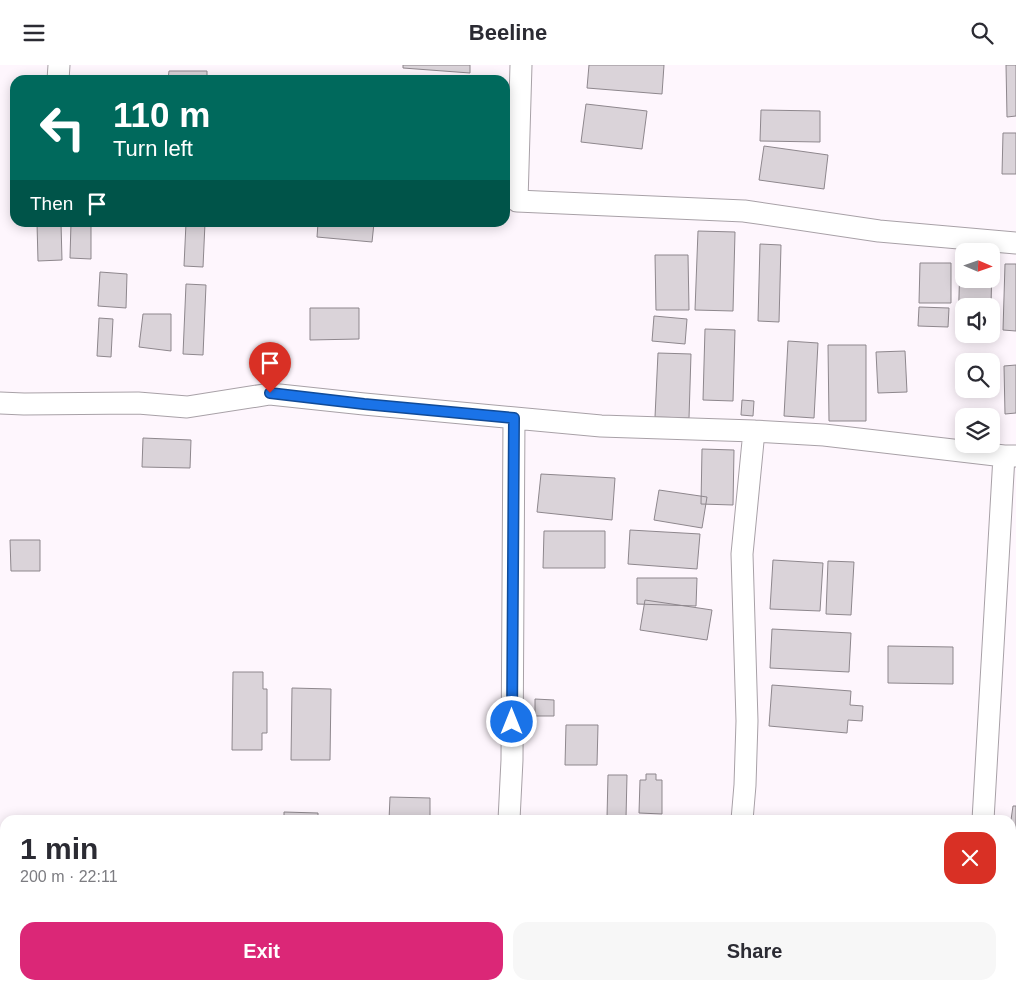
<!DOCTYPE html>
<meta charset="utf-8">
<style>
:root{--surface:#fff;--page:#f7f7f7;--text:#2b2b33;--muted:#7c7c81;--accent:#db2777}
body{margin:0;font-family:Arial,sans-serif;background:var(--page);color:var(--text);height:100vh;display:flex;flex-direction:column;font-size:19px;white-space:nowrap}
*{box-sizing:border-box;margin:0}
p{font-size:16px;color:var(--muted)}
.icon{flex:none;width:28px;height:28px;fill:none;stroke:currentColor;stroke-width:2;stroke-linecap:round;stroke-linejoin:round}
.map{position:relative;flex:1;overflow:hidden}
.panel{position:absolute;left:0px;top:750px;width:1016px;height:175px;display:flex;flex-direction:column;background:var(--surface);border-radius:15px 15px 0 0;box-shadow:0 2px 12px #0003}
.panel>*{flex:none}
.hud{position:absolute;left:10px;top:10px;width:500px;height:152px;border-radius:15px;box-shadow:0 2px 12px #0003;background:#00695c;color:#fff;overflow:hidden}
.needle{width:32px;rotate:92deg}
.tools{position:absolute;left:955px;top:178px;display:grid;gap:10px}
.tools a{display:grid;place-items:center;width:45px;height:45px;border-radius:10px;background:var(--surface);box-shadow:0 2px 12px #0003;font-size:25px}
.pin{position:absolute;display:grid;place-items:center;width:42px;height:42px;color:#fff;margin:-51px -21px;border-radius:50% 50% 50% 0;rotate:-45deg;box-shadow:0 0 5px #0007}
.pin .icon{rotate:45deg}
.me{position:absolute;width:55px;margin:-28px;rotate:0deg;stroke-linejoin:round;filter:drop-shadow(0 0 4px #0008)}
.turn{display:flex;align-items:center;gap:18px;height:105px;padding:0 20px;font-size:22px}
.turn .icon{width:65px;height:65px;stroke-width:2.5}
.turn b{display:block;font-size:35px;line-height:42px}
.then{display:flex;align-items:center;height:48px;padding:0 20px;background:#0003;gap:10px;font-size:19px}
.round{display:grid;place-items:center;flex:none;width:52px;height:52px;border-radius:15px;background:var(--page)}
.head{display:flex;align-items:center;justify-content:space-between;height:85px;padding:0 20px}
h1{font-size:30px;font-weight:600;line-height:38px}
.primary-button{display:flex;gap:10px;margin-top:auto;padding:10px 20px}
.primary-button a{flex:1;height:58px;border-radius:15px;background:var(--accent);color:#fff;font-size:20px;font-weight:600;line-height:58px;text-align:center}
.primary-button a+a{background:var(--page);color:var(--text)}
header{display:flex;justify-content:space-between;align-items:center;height:65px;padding:0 20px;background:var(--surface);font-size:22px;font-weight:600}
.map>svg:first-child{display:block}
</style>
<header><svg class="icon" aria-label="menu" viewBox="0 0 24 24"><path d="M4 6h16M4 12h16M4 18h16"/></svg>Beeline<svg class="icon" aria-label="search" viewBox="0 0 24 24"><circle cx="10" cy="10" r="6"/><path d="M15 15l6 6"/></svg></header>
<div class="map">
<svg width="1016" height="925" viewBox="0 0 1016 925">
<rect width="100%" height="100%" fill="#fef6fd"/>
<!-- building -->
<path fill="#dad3d9" stroke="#8e878d" d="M403,0h67v8l-67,-5z
M589,0h75l-2,29 -75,-6z
M1006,0h10v51l-9,1z
M169,6h38v9h-39z
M586,39l61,7 -5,38 -61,-7z
M761,45l59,1v31l-60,-1z
M1003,68h13v41h-14z
M764,81l64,9 -4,34 -65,-9z
M37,158h24l1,37 -24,1z
M71,158h20v36l-21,-1z
M186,158h19l-2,44 -19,-1z
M318,158h56l-2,19 -55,-5z
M698,166l37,1 -2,79 -38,-1z
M760,179l21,1 -2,77 -21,-1z
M655,190h33l1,55h-33z
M960,197h4v17h27v-16h1l-1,43h-27v24h-6z
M920,198h31v40h-32z
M1005,199h11v67l-13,-1z
M100,207l27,2 -1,34 -28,-2z
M186,219l20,1 -3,70 -20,-1z
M919,242l30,1 -1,19 -30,-1z
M310,243h49v31l-49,1z
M143,249h28v37l-32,-4z
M654,251l33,3 -2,25 -33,-3z
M99,253l14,1 -2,38 -14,-1z
M705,264l30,1 -2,71 -30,-1z
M788,276l30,2 -4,75 -30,-2z
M828,280h38v76h-37z
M905,286l2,41 -29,1 -2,-41z
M658,288l33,1 -2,64 -34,-1z
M1016,300v48l-11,1 -1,-48z
M742,335l12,1 -1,15 -12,-1z
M143,373l48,2 -1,28 -48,-1z
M702,384l32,1 -1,55 -32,-1z
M541,409l74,4 -3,42 -75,-8z
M659,425l48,7 -5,31 -48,-8z
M630,465l70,4 -3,35 -69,-5z
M544,466h61v37h-62z
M10,475h30v31h-29z
M773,495l50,3 -3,48 -50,-2z
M828,496l26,1 -3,53 -25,-1z
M637,513h60l-1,28 -59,-2z
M645,535l67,10 -5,30 -67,-10z
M772,564l79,4 -2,39 -79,-4z
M888,581l65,1v37l-65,-1z
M233,607h30v17h4v44h-5v17h-30z
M772,620l79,6 -1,14 13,1 -1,15 -14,-1 -1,13 -78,-7z
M292,623l39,1 -1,71h-39z
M535,634l19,1v16h-19z
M566,660h32l-1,40h-32z
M646,709h10v6h6v34l-23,-1 1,-33h6z
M608,710h19l-1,43h-19z
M390,732l40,1v22h-41z
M1013,741h3v30l-5,-1v-15z
M284,747l34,1v7h-34z
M185,920h36l-1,5h-35z
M541,920l34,1v4h-34z
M861,921l42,4h-42z"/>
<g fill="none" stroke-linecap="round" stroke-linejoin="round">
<!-- street casing -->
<g stroke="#a8a1a7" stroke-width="23">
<path id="street" d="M58,15l1,-15
M505,125l12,11 227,10 135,20 137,12
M517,136l4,-136
M0,338l24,1 114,-1 49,4 83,-13 94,10 237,22 153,5 70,4 180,21h12
M509,755l3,-60 2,-342
M742,755l3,-35 2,-64 -5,-167 12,-123
M983,755l21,-364
M986,920l1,5
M241,925v-5
M499,925l1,-5"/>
</g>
<!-- street -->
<use href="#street" stroke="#fff" stroke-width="21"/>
</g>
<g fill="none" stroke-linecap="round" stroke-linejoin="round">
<!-- route casing -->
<g stroke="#114b97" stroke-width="12">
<path id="route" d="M270,328l94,11 150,14 -2,304"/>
</g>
<!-- route -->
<use href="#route" stroke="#1a73e8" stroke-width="9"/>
</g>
</svg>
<div class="tools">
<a><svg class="needle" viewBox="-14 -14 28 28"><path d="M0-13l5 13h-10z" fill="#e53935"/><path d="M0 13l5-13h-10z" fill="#7c7c81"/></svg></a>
<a><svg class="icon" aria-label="sound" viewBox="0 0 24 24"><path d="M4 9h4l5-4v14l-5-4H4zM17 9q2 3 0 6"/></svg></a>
<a><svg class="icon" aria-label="search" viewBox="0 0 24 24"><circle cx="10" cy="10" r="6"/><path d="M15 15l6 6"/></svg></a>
<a><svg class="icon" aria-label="layers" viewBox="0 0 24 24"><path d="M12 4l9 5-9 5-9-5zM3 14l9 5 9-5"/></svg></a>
</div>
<div class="pin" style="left:270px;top:328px;background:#d93025"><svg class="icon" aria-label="arrive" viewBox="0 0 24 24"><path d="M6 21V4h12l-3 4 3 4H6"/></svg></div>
<svg class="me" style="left:512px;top:657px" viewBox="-20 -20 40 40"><circle r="17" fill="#1a73e8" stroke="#fff" stroke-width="3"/><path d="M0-11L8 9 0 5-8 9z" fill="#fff"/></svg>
<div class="hud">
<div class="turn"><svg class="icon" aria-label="left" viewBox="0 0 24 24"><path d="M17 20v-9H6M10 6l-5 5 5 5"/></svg><div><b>110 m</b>Turn left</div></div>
<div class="then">Then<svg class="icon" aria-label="arrive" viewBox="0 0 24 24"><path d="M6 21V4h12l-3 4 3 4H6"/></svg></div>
</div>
<section class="panel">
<div class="head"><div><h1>1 min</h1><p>200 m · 22:11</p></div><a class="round" style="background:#d93025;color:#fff"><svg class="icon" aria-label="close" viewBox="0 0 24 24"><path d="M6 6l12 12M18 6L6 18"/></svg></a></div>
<div class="primary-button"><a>Exit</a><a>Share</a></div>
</section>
</div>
